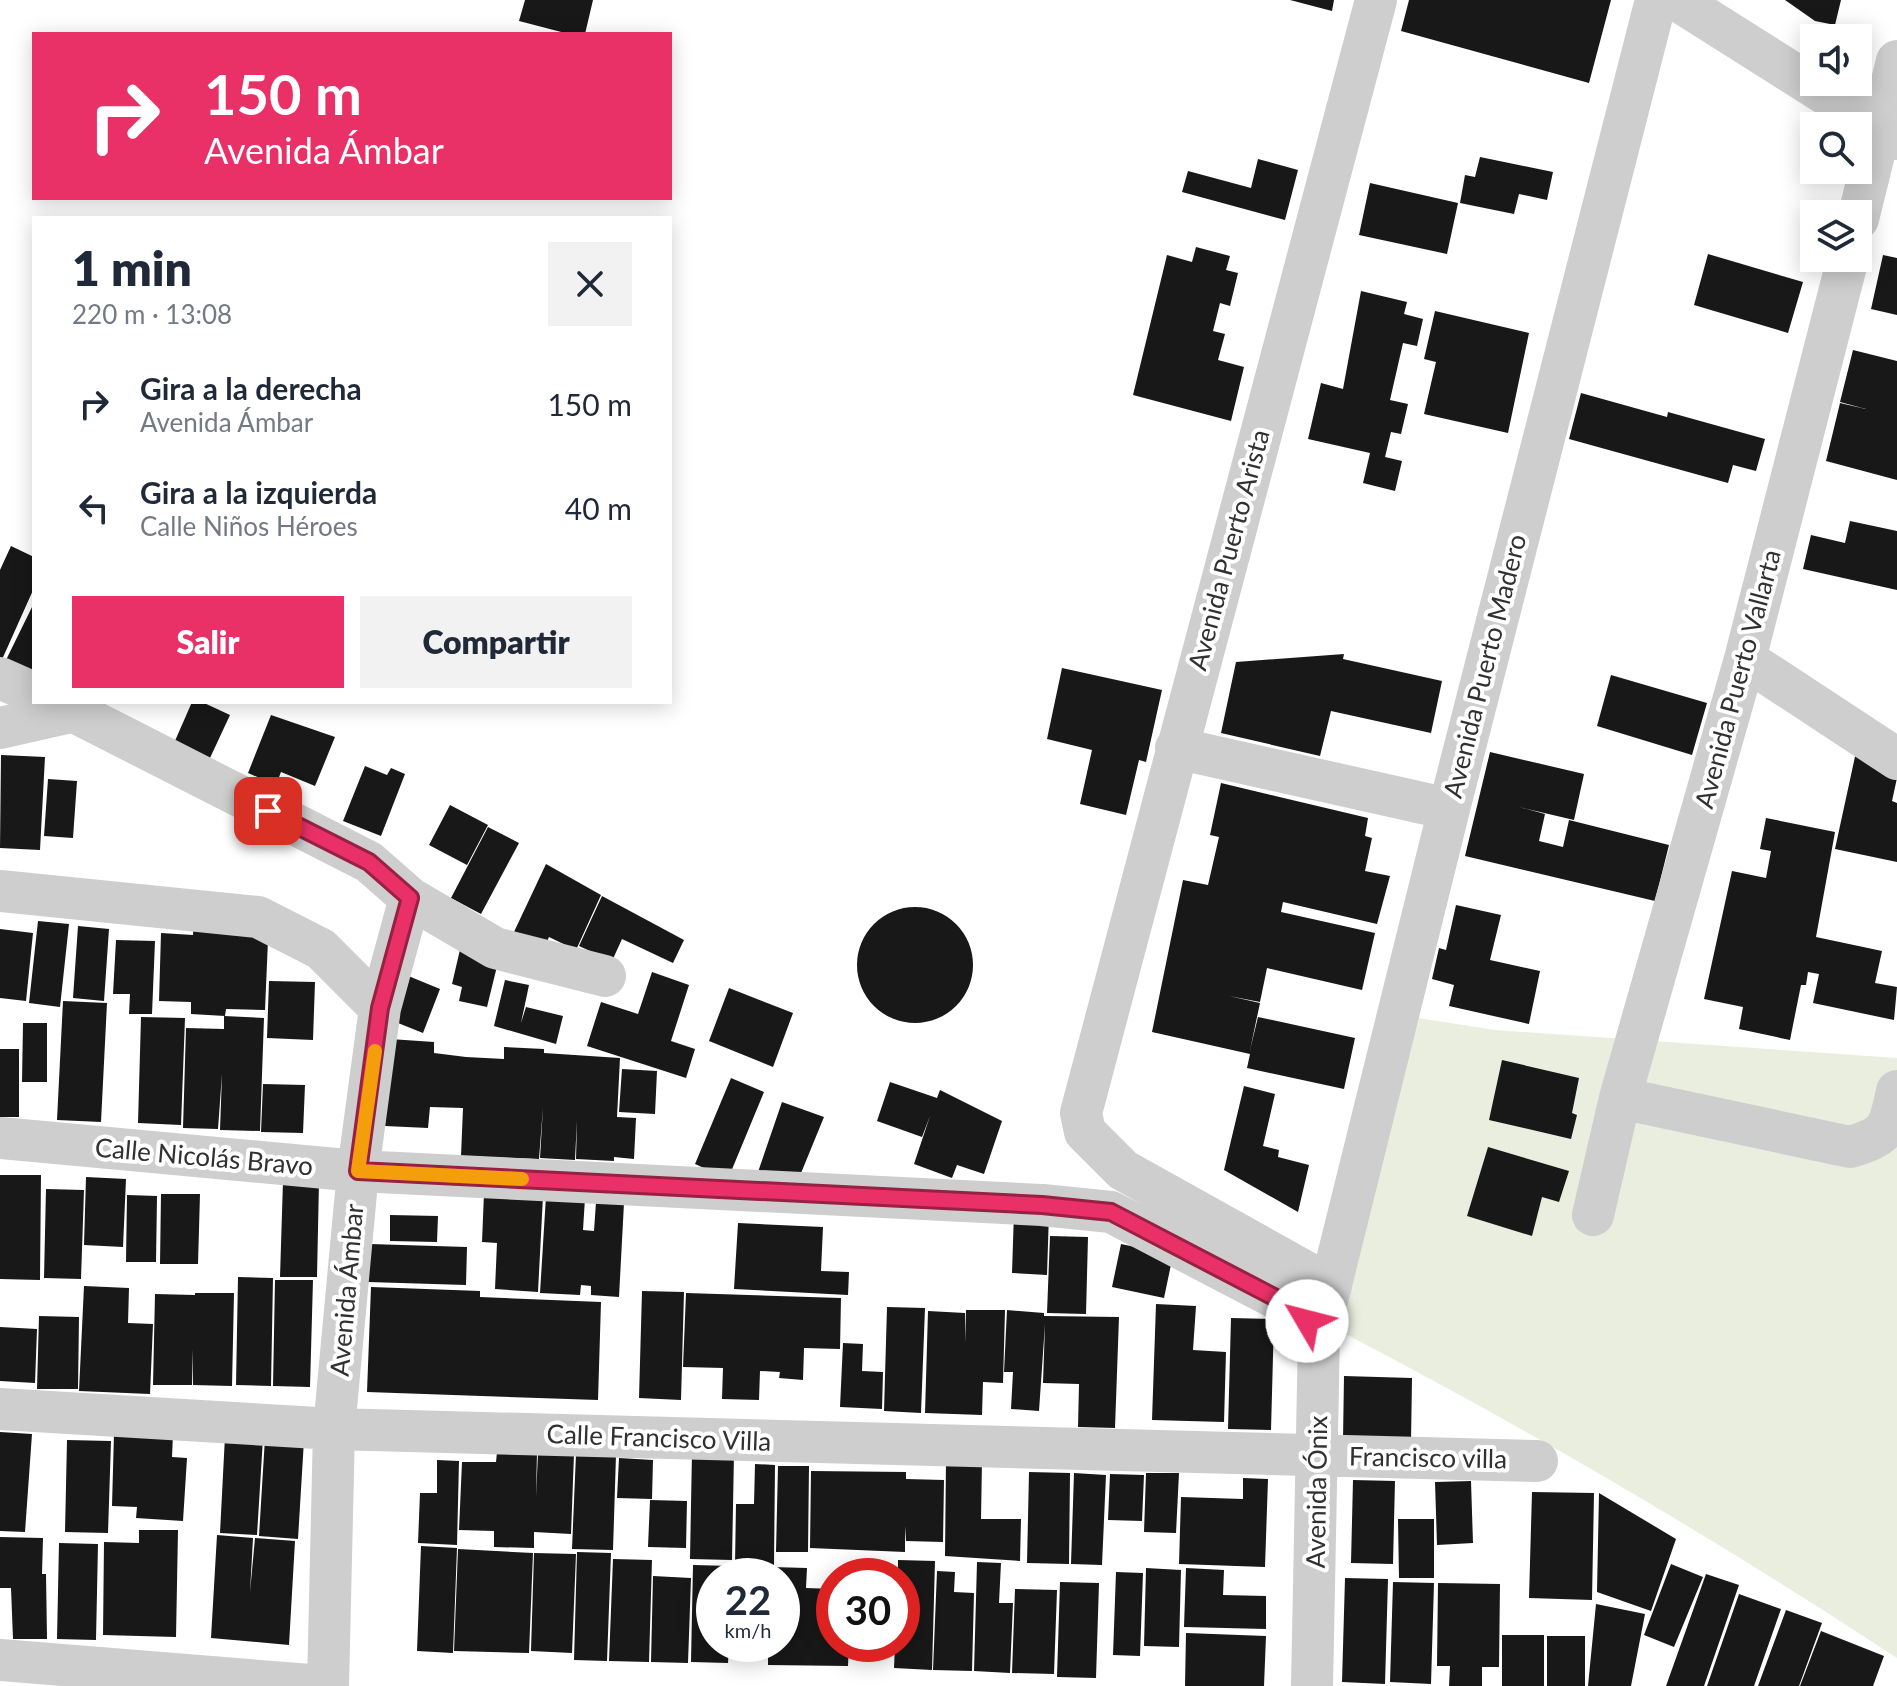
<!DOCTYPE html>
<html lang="es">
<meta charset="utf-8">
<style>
:root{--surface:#fff;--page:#f2f2f3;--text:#1f2937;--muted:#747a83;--accent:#ea3167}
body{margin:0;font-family:Lato,sans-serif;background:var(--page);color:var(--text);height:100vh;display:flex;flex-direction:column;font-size:30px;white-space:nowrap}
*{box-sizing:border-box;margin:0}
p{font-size:26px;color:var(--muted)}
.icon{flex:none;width:44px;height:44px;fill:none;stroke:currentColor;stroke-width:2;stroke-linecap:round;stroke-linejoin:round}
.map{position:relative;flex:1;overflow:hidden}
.drawer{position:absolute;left:32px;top:216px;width:640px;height:488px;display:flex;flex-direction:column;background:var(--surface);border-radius:0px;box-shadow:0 4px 20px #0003}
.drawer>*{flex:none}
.banner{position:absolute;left:32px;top:32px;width:640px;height:168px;border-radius:0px;box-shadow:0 4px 20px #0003;background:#ea3167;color:#fff;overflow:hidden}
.buttons{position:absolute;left:1800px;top:24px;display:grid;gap:16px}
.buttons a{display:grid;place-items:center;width:72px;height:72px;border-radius:0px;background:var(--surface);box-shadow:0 4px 20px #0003;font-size:40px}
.speed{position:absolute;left:696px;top:1558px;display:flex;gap:16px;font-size:40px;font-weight:700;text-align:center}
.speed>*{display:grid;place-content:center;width:104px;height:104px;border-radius:50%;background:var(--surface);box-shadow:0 4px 20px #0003;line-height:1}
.speed small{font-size:20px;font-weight:400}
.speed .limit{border:12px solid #d22;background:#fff;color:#111}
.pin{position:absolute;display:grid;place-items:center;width:68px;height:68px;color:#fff;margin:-34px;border-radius:16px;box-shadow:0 4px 12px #0006}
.me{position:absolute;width:88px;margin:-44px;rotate:307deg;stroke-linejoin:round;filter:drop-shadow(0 0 6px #0008)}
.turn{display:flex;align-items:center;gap:28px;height:168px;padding:0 40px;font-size:36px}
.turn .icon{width:104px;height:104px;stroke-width:2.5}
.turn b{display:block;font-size:56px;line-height:68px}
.round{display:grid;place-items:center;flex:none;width:84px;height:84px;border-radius:0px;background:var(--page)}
.summary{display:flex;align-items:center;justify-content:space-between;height:136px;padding:0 40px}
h1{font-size:48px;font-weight:800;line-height:60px}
.cta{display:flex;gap:16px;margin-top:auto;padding:16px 40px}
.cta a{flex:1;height:92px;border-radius:0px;background:var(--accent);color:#fff;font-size:32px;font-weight:800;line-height:92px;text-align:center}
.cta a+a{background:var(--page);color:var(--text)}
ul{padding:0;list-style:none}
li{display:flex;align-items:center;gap:24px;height:104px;padding:0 40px}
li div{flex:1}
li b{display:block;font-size:30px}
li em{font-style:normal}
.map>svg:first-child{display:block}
</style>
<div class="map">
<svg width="1897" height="1686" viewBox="0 0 1897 1686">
<rect width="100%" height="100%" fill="#fff"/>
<!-- green -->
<path fill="#eaeedf" d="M1418,1018l77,12 402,28v600c-181,-119 -367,-228 -559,-328z"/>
<!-- building -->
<path fill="#181818" d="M525,0h68l-8,34h-16l-50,-13z
M1290,0h44l-2,11z
M1409,0h202l-22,83 -188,-52z
M1785,0h56l-6,25 -20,-4z
M1480,157l73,15 -6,28 -28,-6 -5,20 -54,-11 5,-28 10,2z
M1258,159l40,11 -13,50 -103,-28 6,-21 63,17z
M1370,183l88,20 -11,51 -88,-19z
M1196,247l34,9 -4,14 12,3 -8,33 -10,-3 -7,28 12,3 -7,26 26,7 -13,54 -98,-26 34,-140 25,7z
M1708,254l95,28 -15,51 -94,-28z
M1883,255l14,3v57l-26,-6z
M1361,291l46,11 -3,12 19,5 -6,27 -14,-3 -13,57 18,4 -7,30 -10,-2 -6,25 17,4 -7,30 -32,-8 7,-30 -62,-14 13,-56 22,6z
M1435,311l94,22 -21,100 -84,-19 12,-52 -12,-3z
M1853,350l44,11v119l-71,-19 14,-58 26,6 -26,-7z
M1581,393l86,24 1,-5 97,27 -9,32 -23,-6 -5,18 -159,-44z
M1850,521l47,10v59l-94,-21 8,-34 34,8z
M11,546l23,11v31l-34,76v-94z
M34,603v72l-28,-15z
M1344,654l-1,5 99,22 -11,52 -100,-22 -11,45 -99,-23 15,-71z
M1062,668l100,22 -16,72 -7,-2 -13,55 -46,-11 12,-54 -45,-11z
M1611,675l96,28 -15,52 -95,-29z
M192,702h10l28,13 -27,58 -32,-23z
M271,715l64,22 -20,49 -34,-14 -5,13 -28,-12z
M1490,752l94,22 -10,46 -55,-13 26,7 -6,27 24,6 6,-27 100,25 -14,56 -190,-45z
M1856,752l41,26 -5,23 5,2v59l-62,-13z
M1,755l44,2 -5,93 -40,-2z
M365,766l22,9 4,-7 14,6 -24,62 -38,-15z
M48,779l29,2 -4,57 -29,-2z
M1221,783l147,35 -3,18 7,2 -7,33 25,5 -13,48 -94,-22 -2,10 94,21 -13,57 -95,-22 -7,34 -31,-6 31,7 -10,47 8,-33 97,21 -11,51 -97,-21 3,-14 -98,-22 31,-152 25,5 11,-48 -9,-2z
M450,805l38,20 -21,40 -38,-20z
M1766,818l69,14 -19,105 66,14 -7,32 22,4 -3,33 -81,-17 6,-29 -11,-2 -2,13h-5l-11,55 -51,-11 4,-22 -39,-8 28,-128 34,7 5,-27 -11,-2z
M488,827l31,16 -38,71 -30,-16z
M546,864l55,31 -25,55 -27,-13 -5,11 -31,-14z
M602,896l82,44 -11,23 -51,-24 -10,22 -33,-15z
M1456,905l45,10 -11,45 50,11 -11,53 -80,-18 5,-21 -22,-6 7,-31 7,2z
M857 965a58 58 0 1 1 116 0a58 58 0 1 1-116 0Z
M194,918l74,22 -3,70 -39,-1 -1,7 -34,-2v-12l-32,-1 2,-68 32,2z
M38,921l31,3 -9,83 -31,-4z
M78,926l31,3 -5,72 -31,-3z
M0,929l33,4 -7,68 -26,-3z
M116,940l39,1 -3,73h-23l1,-20h-17z
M462,941l39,9 -14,57 -28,-6 3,-14 -10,-3z
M652,972l37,13 -18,56 24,8 -9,29 -99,-32 14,-44 37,12z
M406,975l34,14 -17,44 -35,-14z
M505,980l24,5 -8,38 5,-16 37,9 -7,28 -62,-18z
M269,981l46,1 -2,58 -46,-2z
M729,988l64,25 -20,54 -64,-26z
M63,1001l44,2 -6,119 -44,-2z
M224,1016l40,2 -4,113 -40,-1 2,-56 -4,55 -35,-1 3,-100 38,1z
M141,1017l44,1 -4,107 -43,-2z
M23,1023h24v59h-25z
M390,1039l44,3v11l32,4 38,2v-12l40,2v4l76,5 -3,59 19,1 -2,41 -20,-2v4l-38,-2 1,-39 -2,40 -35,-2 3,-51 -4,52 -78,-3 2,-48 -33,-1 -2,21 -43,-2z
M0,1049h19v68h-19z
M1502,1060l77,18 -7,35 5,2 -6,24 -82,-19z
M622,1069l35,2 -2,43 -36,-2z
M731,1078l33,14 -36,87 -33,-15z
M890,1082l47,16 3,-8 62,31 -18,53 -27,-9 -5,13 -38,-14 16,-48 -8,21 -45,-16z
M263,1084l42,1 -2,48 -42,-1z
M1244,1086l31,8 -12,52 16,4 -1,7 31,8 -11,47 -74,-42z
M782,1102l42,15 -25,61 -41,-6z
M1488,1147l81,24 -10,31 -17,-5 -10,39 -65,-20z
M0,1175h41l-1,105 -40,-1z
M86,1177l40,2 -3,68 -39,-2z
M283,1181l36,1 -2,95h-37z
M46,1189l38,1 -3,89 -37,-1z
M484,1193l59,3 -5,96 -43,-3 2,-46 -15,-1z
M161,1194h39l-2,70h-38z
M127,1195l30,1 -1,66h-30z
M546,1196l39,2 -2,32 11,1 2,-29 28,1 -5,94 -28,-2v-9l-10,-1 -1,10 -40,-2z
M1014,1212l35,1 -2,62 -35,-2z
M390,1215l48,1 -1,26 -47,-1z
M738,1223l85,4 -2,44 28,1 -1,23 -114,-6z
M1050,1236l38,1 -2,77 -39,-1z
M370,1244l97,3 -1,38 -98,-3z
M1121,1244l52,11 -9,43 -52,-11z
M238,1277l35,1 -2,108 -35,-1z
M275,1280h38l-3,107 -37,-1z
M84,1286l45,2 -1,35 25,1 -3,70 -71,-3z
M371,1287l109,4v6l121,5 -3,98 -231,-8z
M642,1291l42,1 -3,108 -42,-2z
M195,1293h39l-2,93 -39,-1v-36l-1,36h-39l2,-91 40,1z
M686,1293l155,5 -1,51 -36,-1 -1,32 -24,-2 1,-6 -20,-1 -1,29 -37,-1 1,-31 -40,-1z
M1156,1304l40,2 -3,44 33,2 -2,70 -72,-2z
M887,1307l38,1 -4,105 -37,-2z
M966,1310h39l-2,73 -20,-1 -1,33 -57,-2 3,-102 37,2v30z
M1007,1310l37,3v3l75,1 -4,111 -37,-1 1,-43 -36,-1 2,-59 -6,87 -28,-2 2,-37h-9z
M39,1316l40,1 -1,72h-41z
M1231,1318l43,1 -3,111 -43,-1z
M0,1327l37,2 -2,54 -35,-2z
M843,1343l20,1 -1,27 21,1 -1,37 -42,-2z
M1344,1376l68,2 -1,64 -68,-2z
M0,1432l32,2 -7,98 -25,-1z
M114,1433l59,1 -1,23 15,1 -4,63 -47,-3 1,-11 -25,-1z
M225,1436l38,2 -6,97 -37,-2z
M265,1438l39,2 -6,99 -39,-3z
M67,1440l44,1 -3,92 -43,-1z
M497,1452l40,1 -1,44 2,-44 36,1 -3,80 -37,-2v16l-40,-1v-16l-35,-1 3,-68h34z
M692,1452l42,1 -2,107 -42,-1z
M576,1454l40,1 -3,95 -41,-1z
M619,1458l34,2 -1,39 -35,-1z
M437,1460l22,1 -2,84 -39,-2 2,-50h17z
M946,1460h36l-1,59h40l-1,42 -75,-5z
M755,1464l20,1 -1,100 -39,-1 1,-60h18z
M778,1466h31l-1,86h-32z
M811,1471l95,1v7l38,1 -1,62 -37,-1 -1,-15v26l-95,-4z
M1029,1472l41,1 -1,91 -42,-1z
M1074,1473l32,2 -4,90 -31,-1z
M1146,1473h33l-3,60 -32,-1z
M1110,1474l34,1 -2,46 -34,-1z
M1243,1478l25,1 -3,88 -86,-3 2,-67 62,2z
M1353,1480l42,1 -2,83 -42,-1z
M1471,1481l2,62 -36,2 -2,-63z
M1532,1492l62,1 -2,107 -63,-2z
M1599,1493l77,46 -25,72 -54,-19z
M650,1500l37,1 -1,47 -38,-1z
M1398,1519h36v59h-35z
M139,1530h39l-2,107 -73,-2 1,-93 35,1z
M217,1535l36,3 -3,54 5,-54 40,3 -6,104 -78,-7z
M0,1537l43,1 -1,36h4l1,65h-34l-2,-51h-11z
M59,1543l39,1 -2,96 -39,-1z
M421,1546l36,2 -4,105 -36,-2z
M458,1549l75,4 -4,100 -75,-2z
M577,1552l34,1 -4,108 -33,-1z
M534,1553l42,1 -4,99 -41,-2z
M613,1559l39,1 -3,102 -40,-1z
M898,1560l37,1 -3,109 -38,-2 1,-24h7v-68h-4z
M977,1562l24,1 -2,40h14l-3,70 -36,-2z
M1671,1564l32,13 -29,70 -30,-12z
M693,1565l39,1v10h-18v68h15l-1,19 -37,-1z
M733,1566l74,2 -1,20 28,1v55h15l-1,22 -80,-1v-21h14v-68h-49z
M853,1567l43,1v8h-43z
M1146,1568l35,2 -2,77 -35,-1z
M1186,1568l38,2 -1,25 43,1v33l-82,-2z
M937,1571l18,1 -1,20 20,1 -2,78 -39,-1z
M1116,1572l27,1 -3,83 -27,-1z
M1706,1574l33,11 -35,101h-38z
M653,1576l38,2 -3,85 -37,-1z
M1345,1578l43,1 -3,105 -43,-2z
M1060,1582l39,1 -3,95 -39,-1z
M1393,1582l41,1 -3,101 -41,-2z
M1438,1583l62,1 -1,83h-17v19h-33l1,-20h-13z
M1015,1589l42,1 -3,84 -42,-1z
M1739,1594l42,15 -27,77h-47z
M1596,1604l49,10 -14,72h-43z
M1786,1610l36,13 -23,63h-41z
M1821,1631l63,25 -11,30h-73z
M1186,1633l80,3 -2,50h-79z
M1502,1635h42v51h-42z
M1547,1636h38v50h-38z"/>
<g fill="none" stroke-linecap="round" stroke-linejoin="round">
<!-- street -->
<path stroke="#cecece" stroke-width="42" d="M1677,0l220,139
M1858,219l39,-158
M1745,659l152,100
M0,678l34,15
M55,702l314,160 41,36 85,50 110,28
M0,728l75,-17
M1176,748l273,61
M0,891l258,26 63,32 59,59
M1620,1098l230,49c39,-11 39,-19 47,-56
M0,1138l358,33 684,34 69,7 184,96 24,26 -7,352
M1593,1215l27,-117 125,-439 103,-401
M1331,1286l-208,-116 -38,-38 -4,-19 295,-1113
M1324,1313l125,-504 207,-809
M0,1409l334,20 1203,32
M0,1660l323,26
M328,1686l6,-257 24,-258 22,-163 30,-110"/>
</g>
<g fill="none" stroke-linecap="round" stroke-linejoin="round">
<!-- route casing -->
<g stroke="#982043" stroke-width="20">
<path id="route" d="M268,811l101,51 41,36 -30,110 -22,163 684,34 69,7 184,96 12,13"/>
</g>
<!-- route -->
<use href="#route" stroke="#ea3167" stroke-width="14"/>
<!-- slow -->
<path stroke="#f59e0b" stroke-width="14" d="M375,1051l-17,120 164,8"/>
</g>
<g text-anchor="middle" stroke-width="8" stroke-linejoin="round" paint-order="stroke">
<!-- street labels -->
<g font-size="26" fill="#313131" stroke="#fff">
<text transform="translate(1229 550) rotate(-75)" y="9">Avenida Puerto Arista</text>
<text transform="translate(1485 666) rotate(-76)" y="9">Avenida Puerto Madero</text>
<text transform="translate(1738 679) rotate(-75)" y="9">Avenida Puerto Vallarta</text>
<text transform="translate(204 1157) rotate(5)" y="9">Calle Nicolás Bravo</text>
<text transform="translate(347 1290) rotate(-85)" y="9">Avenida Ámbar</text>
<text transform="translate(659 1438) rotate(2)" y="9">Calle Francisco Villa</text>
<text transform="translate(1428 1458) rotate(1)" y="9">Francisco villa</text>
<text transform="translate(1317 1492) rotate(-89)" y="9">Avenida Ónix</text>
</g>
</g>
</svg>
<div class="buttons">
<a><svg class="icon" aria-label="sound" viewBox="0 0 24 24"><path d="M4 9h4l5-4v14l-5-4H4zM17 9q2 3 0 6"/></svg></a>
<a><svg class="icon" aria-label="search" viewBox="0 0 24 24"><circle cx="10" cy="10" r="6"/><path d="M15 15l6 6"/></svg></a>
<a><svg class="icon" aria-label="layers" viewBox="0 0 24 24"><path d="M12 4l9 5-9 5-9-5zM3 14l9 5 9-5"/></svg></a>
</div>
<div class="speed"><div>22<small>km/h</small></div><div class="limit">30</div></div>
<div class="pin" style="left:268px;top:811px;background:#d93025"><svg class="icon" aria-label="arrive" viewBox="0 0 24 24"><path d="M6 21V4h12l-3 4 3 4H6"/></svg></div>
<svg class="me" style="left:1307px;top:1321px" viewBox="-20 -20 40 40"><circle r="19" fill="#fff"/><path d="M0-13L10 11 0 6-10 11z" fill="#ea3167"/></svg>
<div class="banner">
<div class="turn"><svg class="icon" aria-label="right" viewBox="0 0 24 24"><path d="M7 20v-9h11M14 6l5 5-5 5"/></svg><div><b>150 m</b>Avenida Ámbar</div></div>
</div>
<section class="drawer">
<div class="summary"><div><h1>1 min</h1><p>220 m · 13:08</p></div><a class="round"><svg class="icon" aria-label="close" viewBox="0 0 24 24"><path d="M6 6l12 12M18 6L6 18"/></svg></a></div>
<ul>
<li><svg class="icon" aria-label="right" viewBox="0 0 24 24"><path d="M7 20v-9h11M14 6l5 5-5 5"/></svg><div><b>Gira a la derecha</b><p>Avenida Ámbar</p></div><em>150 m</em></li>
<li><svg class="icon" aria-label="left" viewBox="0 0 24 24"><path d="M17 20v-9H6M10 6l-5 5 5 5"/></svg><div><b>Gira a la izquierda</b><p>Calle Niños Héroes</p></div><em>40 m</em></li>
</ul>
<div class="cta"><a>Salir</a><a>Compartir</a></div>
</section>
</div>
